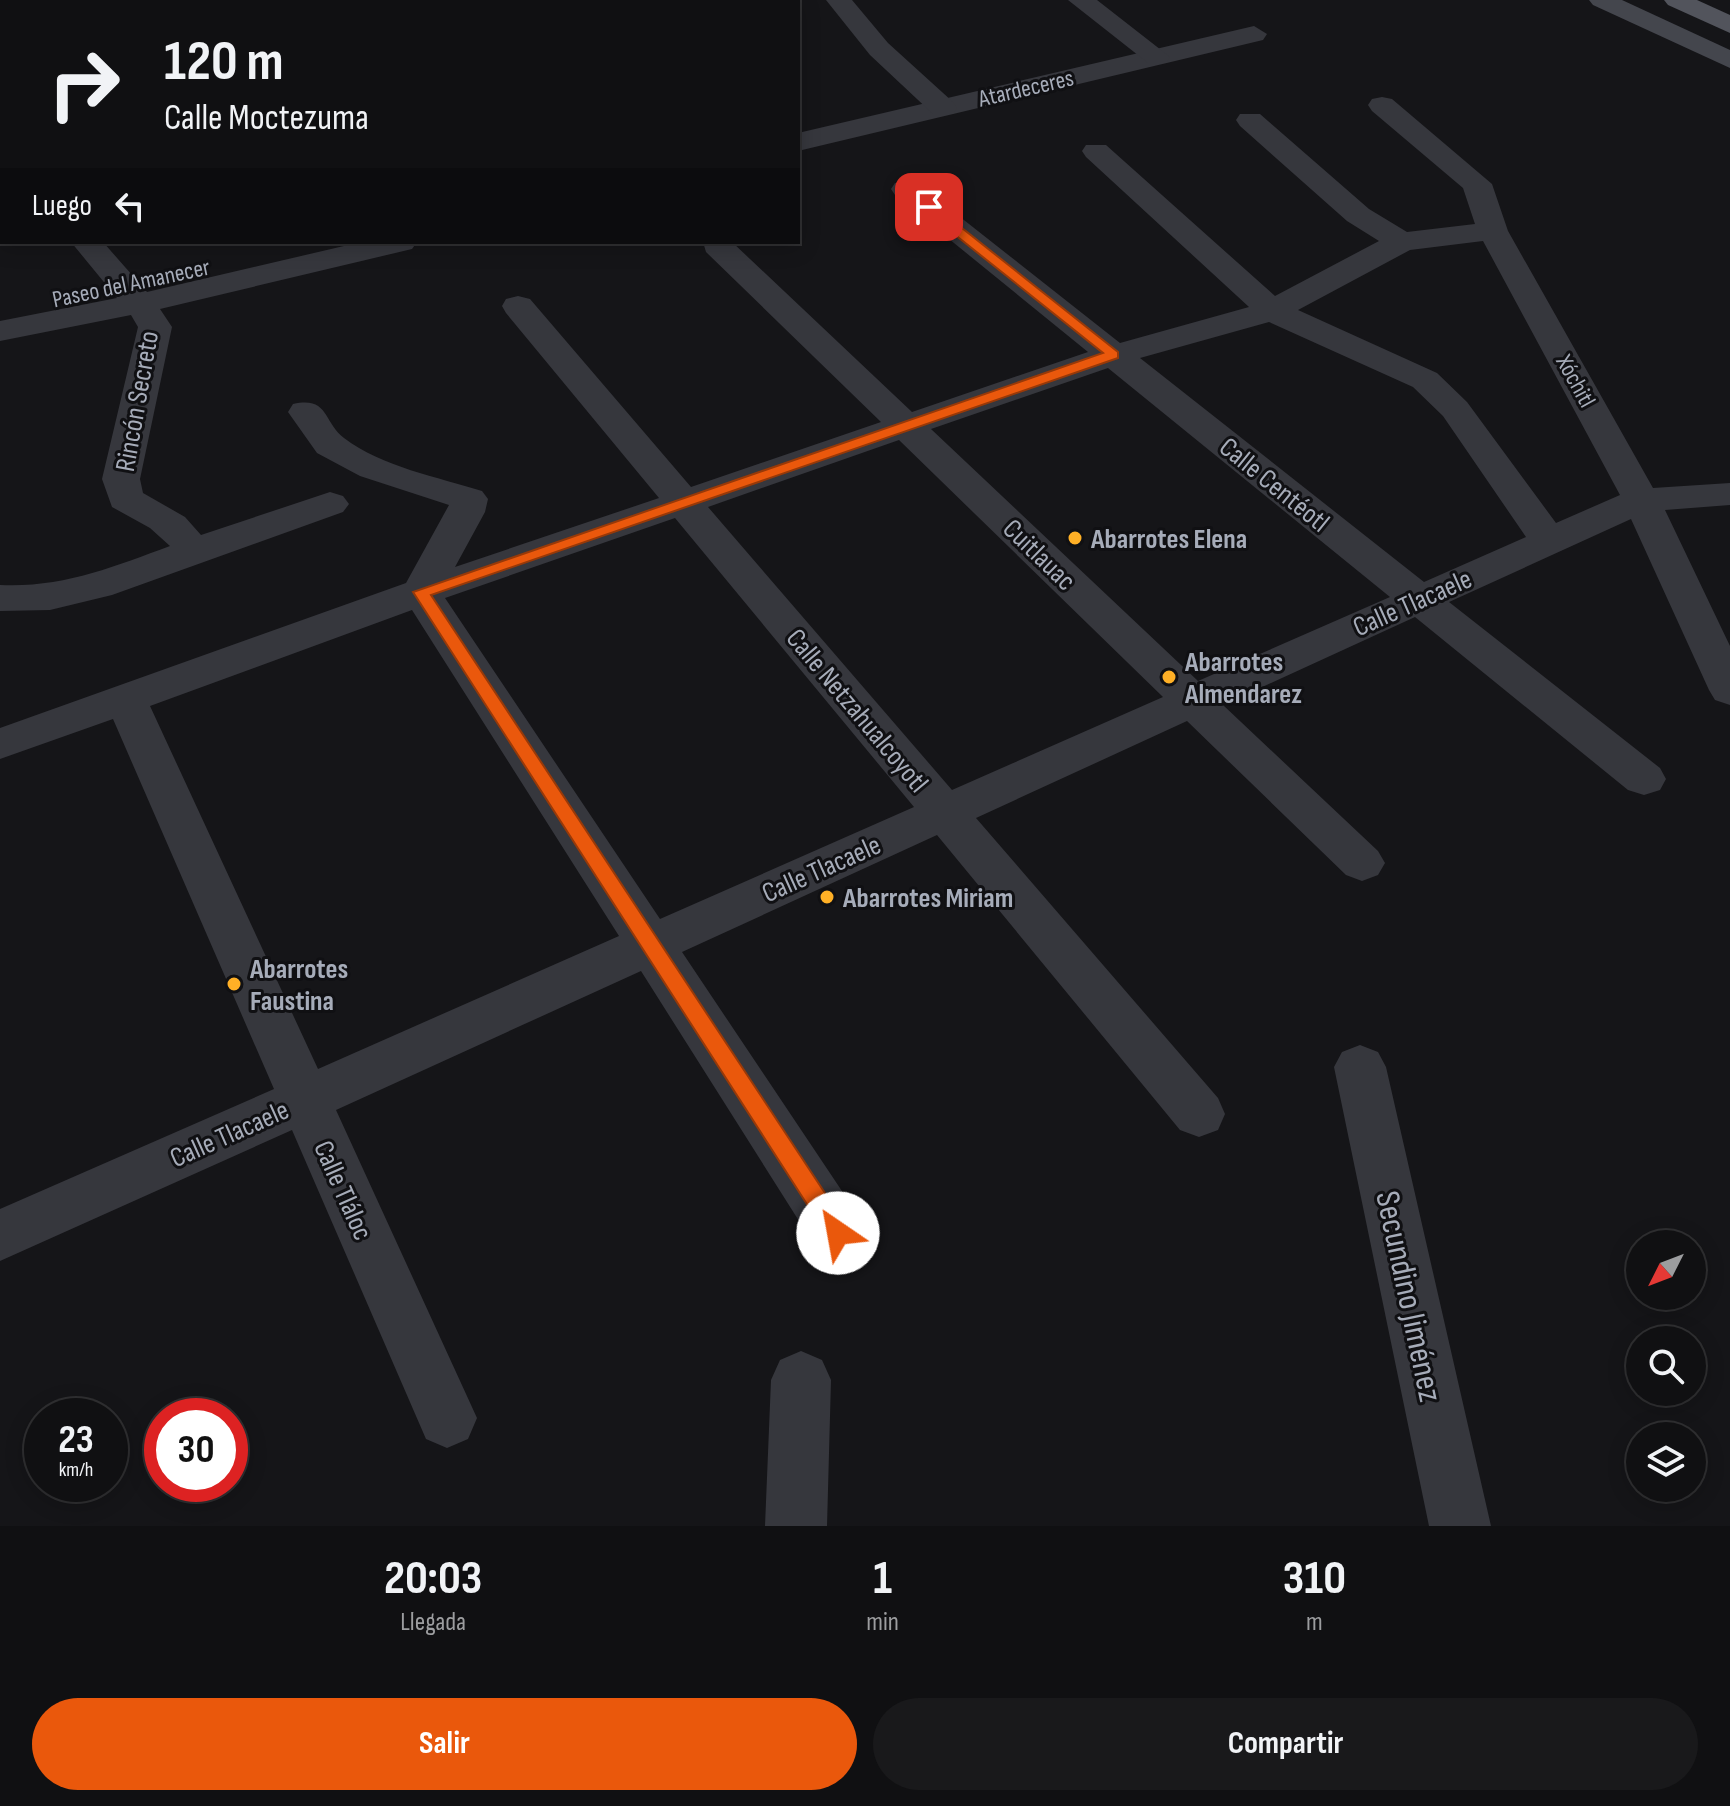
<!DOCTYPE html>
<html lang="es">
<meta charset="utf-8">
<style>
:root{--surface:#101012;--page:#19191b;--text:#f1f3f6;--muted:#9c9d9f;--line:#303032;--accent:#ea580c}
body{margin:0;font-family:"Sofia Sans Condensed",sans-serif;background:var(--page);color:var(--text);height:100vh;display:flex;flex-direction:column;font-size:30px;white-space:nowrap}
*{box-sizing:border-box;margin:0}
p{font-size:26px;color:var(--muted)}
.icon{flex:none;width:44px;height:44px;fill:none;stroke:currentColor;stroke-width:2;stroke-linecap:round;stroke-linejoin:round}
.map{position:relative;height:1526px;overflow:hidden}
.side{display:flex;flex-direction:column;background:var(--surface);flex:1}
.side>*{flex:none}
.banner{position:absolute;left:0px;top:0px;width:800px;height:244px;box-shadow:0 4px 20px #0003,0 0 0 2px var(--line);background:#101012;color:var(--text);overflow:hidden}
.needle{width:52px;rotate:228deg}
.buttons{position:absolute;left:1626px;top:1230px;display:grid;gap:16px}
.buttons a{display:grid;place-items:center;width:80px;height:80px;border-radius:50%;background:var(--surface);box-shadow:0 4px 20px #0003,0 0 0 2px var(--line);font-size:40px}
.speed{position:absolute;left:24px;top:1398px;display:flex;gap:16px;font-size:40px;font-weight:700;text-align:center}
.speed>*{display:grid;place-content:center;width:104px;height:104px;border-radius:50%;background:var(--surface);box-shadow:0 4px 20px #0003,0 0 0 2px var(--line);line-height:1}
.speed small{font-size:20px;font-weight:400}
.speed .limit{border:12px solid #d22;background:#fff;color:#111}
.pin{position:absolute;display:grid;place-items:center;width:68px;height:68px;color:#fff;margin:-34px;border-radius:16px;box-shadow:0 4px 12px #0006}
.me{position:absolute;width:88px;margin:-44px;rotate:327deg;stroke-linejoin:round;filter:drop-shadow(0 0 6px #0008)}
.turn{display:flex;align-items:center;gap:28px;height:168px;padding:0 32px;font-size:36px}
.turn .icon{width:104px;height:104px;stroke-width:2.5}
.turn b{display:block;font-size:56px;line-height:68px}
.then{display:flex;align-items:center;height:76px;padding:0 32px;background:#0003;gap:16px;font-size:30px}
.eta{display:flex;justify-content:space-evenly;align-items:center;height:136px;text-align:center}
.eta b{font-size:48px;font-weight:700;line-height:56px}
.primary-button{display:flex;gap:16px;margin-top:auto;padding:16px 32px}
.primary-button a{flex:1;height:92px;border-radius:48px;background:var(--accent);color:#fff;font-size:32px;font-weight:700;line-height:92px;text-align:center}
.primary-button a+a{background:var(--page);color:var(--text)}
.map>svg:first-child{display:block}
</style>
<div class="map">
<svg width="1730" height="1526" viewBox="0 0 1730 1526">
<rect width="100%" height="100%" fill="#151518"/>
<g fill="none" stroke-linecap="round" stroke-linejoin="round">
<!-- pedestrian -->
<path fill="#36373d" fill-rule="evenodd" d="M1254,26l13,8 -4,6 -465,111v-18z"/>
<!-- minor -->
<path fill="#36373d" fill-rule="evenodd" d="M153,0h26l-28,2z
M358,0h27l-29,2z
M545,0h26l-28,2z
M578,0h26l2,2h-26z
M826,0h26l36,43 65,59 4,6 -4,6h-20l-63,-59z
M1068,0h29l73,57 -4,6h-18z
M0,53h2v16h-2z
M1382,97l10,2 100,85 16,47 145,257 77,-5v22l-65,5 65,136v59l-15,-5 -6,-10 -78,-171 -182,83 211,166 6,11 -6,11 -16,5 -16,-5 -213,-173 -192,88 155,146 7,12 -7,12 -16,6 -16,-6 -159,-154 -211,97 242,280 7,16 -7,16 -19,7 -19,-7 -243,-295 -255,117 176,263 8,18 -8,18 -20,7 -20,-7 -177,-280 -305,139 141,308 -9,21 -21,9 -21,-9 -134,-309 -292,131v-52l274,-120 -161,-370 -113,40v-31l406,-145 43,-78 -89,-29 -43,-23 -29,-41 5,-8c36,-8 30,18 51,34 38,29 94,39 138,53l6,8 -3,13 -30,55 204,-69 -153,-185 -4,-7 4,-7 12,-3 12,3 161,188 190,-65 -175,-170 -3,-10h29l180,170 176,-60 -193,-157 -4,-6 4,-6h22l203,160 129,-36 -163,-150 -4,-6 4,-6h20l169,151 104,-55 -32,-20 -107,-95 -4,-6 4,-6h20l109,95 38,23 68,-8 -12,-36 -91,-77 -4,-6 4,-6zM1483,241l137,254 -64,28 -89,-121 -30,-29 -139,-63 112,-60zM1269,322l144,65 30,29 83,121 -102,45 -284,-224zM1108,368l282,229 -192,84 -267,-252zM899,440l264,257 -211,93 -244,-283zM675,518l239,289 -254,112 -215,-321zM412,610l207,326 -301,133 -168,-363z
M2,138v18l-2,1v-18z
M0,199h2v18h-2z
M71,242h32l44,50 214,-50h56l-5,7 -252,60 12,18 -32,152 3,14 42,24 16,18 129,-43 13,4 6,8 -6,8 -231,83 -62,15 -50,1v-26c62,3 113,-18 170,-39l-20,-18 -38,-21 -10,-28 36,-152 -7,-12 -131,26v-20l117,-23z
M1360,1045l18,7 8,15 105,459h-62l-95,-459 8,-15z
M801,1351l21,9 9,20 -4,146h-62l6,-146 9,-20z"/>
<!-- secondary -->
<path fill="#44464d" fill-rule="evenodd" d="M1589,0h33l108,50v18l-137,-63z"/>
<!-- primary -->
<path fill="#52545c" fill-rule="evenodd" d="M1664,0h33l33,15v18l-62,-28z"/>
</g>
<!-- route -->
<path fill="#ea580c" stroke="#983908" stroke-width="2" d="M924,205h9l185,147v6l-687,237 415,630 3,8 -3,7 -8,3 -8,-3 -417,-648 690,-239 -179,-143z"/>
<!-- markers -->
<g fill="#ffb026" stroke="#101013" stroke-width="3">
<circle cx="1075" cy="538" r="8"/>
<circle cx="1169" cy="677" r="8"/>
<circle cx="827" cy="897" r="8"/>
<circle cx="234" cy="984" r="8"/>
</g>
<g text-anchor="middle" stroke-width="6" stroke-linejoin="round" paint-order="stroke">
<!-- far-street labels -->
<g font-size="24" fill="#a6acb9" stroke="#101013">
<text transform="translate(1026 88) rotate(-13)" y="8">Atardeceres</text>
<text transform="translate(131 283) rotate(-12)" y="8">Paseo del Amanecer</text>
<text transform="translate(1576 381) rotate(61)" y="8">Xóchitl</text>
</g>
<!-- street labels -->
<g font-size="28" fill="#a6acb9" stroke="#101013">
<text transform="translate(136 401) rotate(-80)" y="10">Rincón Secreto</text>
<text transform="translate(1275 484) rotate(39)" y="10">Calle Centéotl</text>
<text transform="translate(1040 554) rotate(44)" y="10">Cuitlauac</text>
<text transform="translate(1412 602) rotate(-24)" y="10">Calle Tlacaele</text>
<text transform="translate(858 710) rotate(50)" y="10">Calle Netzahualcoyotl</text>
<text transform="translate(821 868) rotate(-24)" y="10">Calle Tlacaele</text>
<text transform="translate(229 1133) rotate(-24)" y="10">Calle Tlacaele</text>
<text transform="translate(344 1190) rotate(66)" y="10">Calle Tláloc</text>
</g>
<!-- poi labels -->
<g font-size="28" font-weight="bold" fill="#a6acb9" stroke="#101013" text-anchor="start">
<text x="1091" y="548">Abarrotes Elena</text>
<text x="1185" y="671">Abarrotes<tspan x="1185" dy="32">Almendarez</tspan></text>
<text x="843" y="907">Abarrotes Miriam</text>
<text x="250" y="978">Abarrotes<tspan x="250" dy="32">Faustina</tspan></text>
</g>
<!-- near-street labels -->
<g font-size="34" fill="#a6acb9" stroke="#101013">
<text transform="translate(1410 1296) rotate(78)" y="12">Secundino Jiménez</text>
</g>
</g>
</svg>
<div class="buttons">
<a><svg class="needle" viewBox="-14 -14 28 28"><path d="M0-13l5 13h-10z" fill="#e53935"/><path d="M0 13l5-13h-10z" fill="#9c9d9f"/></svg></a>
<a><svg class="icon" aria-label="search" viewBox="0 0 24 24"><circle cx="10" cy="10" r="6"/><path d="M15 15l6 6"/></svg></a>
<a><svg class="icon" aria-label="layers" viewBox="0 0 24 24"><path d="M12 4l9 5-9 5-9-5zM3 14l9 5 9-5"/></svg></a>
</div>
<div class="speed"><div>23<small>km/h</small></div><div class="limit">30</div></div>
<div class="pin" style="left:929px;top:207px;background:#d93025"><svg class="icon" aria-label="arrive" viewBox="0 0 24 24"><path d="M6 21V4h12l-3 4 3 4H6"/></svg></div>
<svg class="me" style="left:838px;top:1233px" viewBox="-20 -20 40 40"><circle r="19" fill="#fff"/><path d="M0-13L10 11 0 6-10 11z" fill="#ea580c"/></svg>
<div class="banner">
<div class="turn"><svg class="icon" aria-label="right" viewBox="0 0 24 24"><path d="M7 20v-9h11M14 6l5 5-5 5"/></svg><div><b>120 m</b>Calle Moctezuma</div></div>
<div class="then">Luego<svg class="icon" aria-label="left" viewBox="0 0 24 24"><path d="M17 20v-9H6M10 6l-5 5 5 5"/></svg></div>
</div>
</div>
<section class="side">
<div class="eta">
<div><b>20:03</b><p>Llegada</p></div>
<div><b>1</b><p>min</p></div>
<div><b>310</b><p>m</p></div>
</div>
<div class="primary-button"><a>Salir</a><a>Compartir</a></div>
</section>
